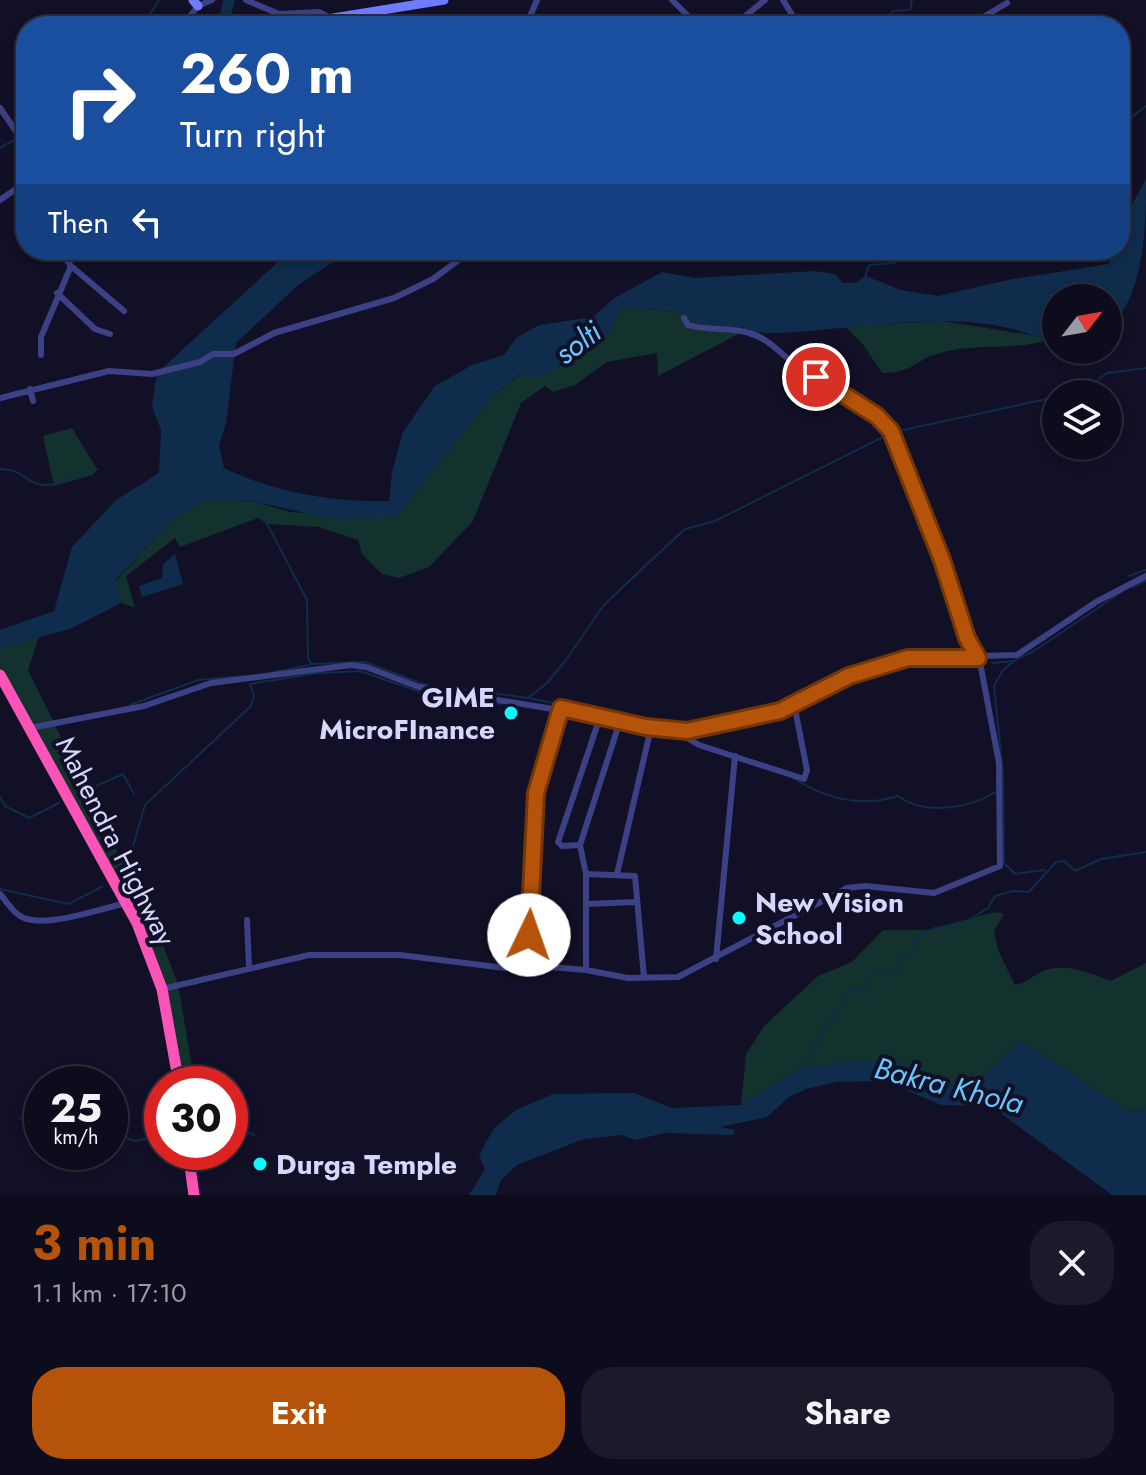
<!DOCTYPE html>
<meta charset="utf-8">
<style>
:root{--surface:#0d0c1d;--page:#1b1a2a;--text:#f1f3f6;--muted:#9a9ba4;--line:#2d2c3b;--accent:#b45309}
body{margin:0;font-family:Jost,sans-serif;background:var(--page);color:var(--text);height:100vh;display:flex;flex-direction:column;font-size:30px;white-space:nowrap}
*{box-sizing:border-box;margin:0}
p{font-size:26px;color:var(--muted)}
.icon{flex:none;width:44px;height:44px;fill:none;stroke:currentColor;stroke-width:2;stroke-linecap:round;stroke-linejoin:round}
.map{position:relative;height:1195px;overflow:hidden}
.sheet{display:flex;flex-direction:column;background:var(--surface);flex:1}
.sheet>*{flex:none}
.hud{position:absolute;left:16px;top:16px;width:1114px;height:244px;border-radius:32px;box-shadow:0 4px 12px #0003,0 0 0 2px var(--line);background:#1a4fa0;color:#fff;overflow:hidden}
.needle{width:52px;rotate:59deg}
.buttons{position:absolute;left:1042px;top:284px;display:grid;gap:16px}
.buttons a{display:grid;place-items:center;width:80px;height:80px;border-radius:50%;background:var(--surface);box-shadow:0 4px 12px #0003,0 0 0 2px var(--line);font-size:40px}
.speed{position:absolute;left:24px;top:1066px;display:flex;gap:16px;font-size:40px;font-weight:700;text-align:center}
.speed>*{display:grid;place-content:center;width:104px;height:104px;border-radius:50%;background:var(--surface);box-shadow:0 4px 12px #0003,0 0 0 2px var(--line);line-height:1}
.speed small{font-size:20px;font-weight:400}
.speed .limit{border:12px solid #d22;background:#fff;color:#111}
.pin{position:absolute;display:grid;place-items:center;width:68px;height:68px;color:#fff;margin:-34px;border:4px solid #fff;border-radius:50%;box-shadow:0 2px 8px #0007}
.me{position:absolute;width:88px;margin:-44px;rotate:3deg;stroke-linejoin:round;filter:drop-shadow(0 0 6px #0008)}
.turn{display:flex;align-items:center;gap:28px;height:168px;padding:0 32px;font-size:36px}
.turn .icon{width:104px;height:104px;stroke-width:2.5}
.turn b{display:block;font-size:56px;line-height:68px}
.then{display:flex;align-items:center;height:76px;padding:0 32px;background:#0003;gap:16px;font-size:30px}
.round{display:grid;place-items:center;flex:none;width:84px;height:84px;border-radius:32px;background:var(--page)}
.overview{display:flex;align-items:center;justify-content:space-between;height:136px;padding:0 32px}
h1{font-size:48px;font-weight:700;line-height:60px;color:var(--accent)}
.cta{display:flex;gap:16px;margin-top:auto;padding:16px 32px}
.cta a{flex:1;height:92px;border-radius:32px;background:var(--accent);color:#fff;font-size:32px;font-weight:700;line-height:92px;text-align:center}
.cta a+a{background:var(--page);color:var(--text)}
.map>svg:first-child{display:block}
</style>
<div class="map">
<svg width="1146" height="1195" viewBox="0 0 1146 1195">
<rect width="100%" height="100%" fill="#111027"/>
<!-- green -->
<path fill="#13312d" d="M623,307l62,6 61,17 -88,46 -1,-23 -50,9 -32,23 -22,7 -8,-6 -24,17 -48,118 -44,46 -30,11 -17,-4 -20,-20 -4,-14 -39,-13 -52,-3 -9,-6 -78,29 -5,-9 -49,38 9,32 -14,-5 -6,-21 57,-62 35,-21 49,3 33,10 107,5 94,-119 31,-24 43,-9 42,-29z
M942,321l96,15 8,5c-35,9 -72,2 -106,12 -26,7 -26,20 -58,20l-20,-30 -18,-17z
M72,428l25,41 -4,6 -39,11 -11,-50z
M39,637l-11,33 135,275 15,39 17,100h-16l-17,-95 -25,-66 -137,-251v-24z
M995,912l9,2 -10,17 4,19 17,35c13,-2 21,-13 34,-16 21,-5 44,5 62,12l35,-18v147l-16,2 -110,-72 -52,52 -22,-9 -135,-17 -19,7 -51,32 5,-51 18,-28 54,-50 34,-14 31,-32h44z"/>
<!-- water -->
<path fill="#0f2c4c" d="M1146,179c0,50 -1,114 -38,152v-33h-52v49c-74,-46 -195,-17 -278,-14 -26,1 -54,-6 -79,-10l-9,-3 -5,-7 -62,-6 -16,29 -43,29 -26,12 -18,-3 -30,24 -94,119 -59,3 -81,-18 -49,-3 -35,21 -57,61 6,22 -51,26 -70,19v-18l54,-19 18,-64 44,-47 43,-27 2,-43 -9,-24 5,-33 134,-123h45l1,9 -40,27 -61,57 -10,80 -7,22 5,23c53,25 107,34 165,33l3,-29 11,-40 32,-46 37,-21 32,-10 12,-17 23,-13 54,-8 20,-18 49,-27 33,6 119,-7 21,3 8,9h12l11,-7 35,14 37,6 70,-16 100,-16 7,-14h5v-24z
M175,554l8,30 -41,13 -3,-11 23,-8 1,-14z
M1020,1040l110,72 16,-2v85h-34l-121,-89 -50,-1 -56,-24 -49,1 -30,7 -17,8 -22,20 -47,10 15,3 -2,5 -69,-2 -28,7 -15,-5 -37,4 -67,26 -16,15 -5,15h-27l16,-26 -6,-14 15,-27 22,-18 37,-16 81,-1 38,15 69,-3 51,-32 19,-7 51,-6 38,3 68,28z"/>
<g fill="none" stroke-linecap="round" stroke-linejoin="round">
<!-- stream -->
<path stroke="#0f2c4c" stroke-width="2" d="M142,26l17,-26
M881,26l12,-15 17,-1 2,-10
M1120,126l26,-20
M0,148l16,-9
M865,277l4,-12 25,-2 21,-13
M1067,394l23,-8 17,-13 39,-5
M894,432l162,-35
M0,469c33,0 24,29 74,9 9,-4 16,0 23,-9
M255,501l52,99 1,58 3,6 54,-2 58,22 105,14 19,-15 19,-23 37,-54 42,-40 40,-37 30,-8 172,-86
M1129,576l17,-6
M1132,587l14,-6
M1014,661l-11,9 -9,16 9,88 1,89 11,11 29,-4
M993,663l21,-2 20,-10 89,-60
M274,672l36,-7
M852,681l62,-18 65,2
M834,687l14,-4
M528,698l104,21
M130,705l68,-25 46,-4
M798,707l22,-13
M582,717l14,3
M601,721l15,4
M621,725l26,7
M677,726h11
M652,733l32,5
M690,735l56,-10 46,-15
M793,778c33,21 68,30 105,18 27,20 71,12 98,-4
M74,796l49,-22 11,20
M0,797l5,9 24,12 30,-15
M118,878l10,-15 17,-58 106,-99 3,-10 -4,-12 68,-11 42,-2 61,21 81,12
M0,889l68,15 34,-17
M792,1075l18,-18 15,-31 12,-13 12,-23 18,2 1,-12 6,-9 21,3 7,-18 5,1 7,-9 -1,-8 22,-12 24,-2 29,-18 7,-12 18,-5 16,1 27,-30 8,-1 11,10 26,-12 45,-7
M20,1118l10,6 12,-3
M110,1132l25,9 27,-5
M230,1137l20,-4 5,3"/>
<!-- river -->
<path stroke="#0f2c4c" stroke-width="11" d="M223,26l6,-26"/>
<!-- street -->
<path stroke="#3c4185" stroke-width="6" d="M246,0l33,14 40,-2 28,14
M672,0l26,26
M783,0l16,26
M182,26l16,-20 14,-6
M526,26l11,-26
M733,26l32,-26
M968,26l39,-23
M0,108l26,38
M15,190l11,15
M0,200l26,-18
M71,266l53,45
M57,293l38,36 15,5
M41,355v-18l30,-71 -12,-16
M30,389l3,12
M0,398l109,-27 43,3 48,-12 13,-8h21l40,-21 120,-35 39,-19 39,-29
M30,728l114,-22 67,-23 140,-18 15,2 53,20 268,44 93,-20 69,-35 59,-18 109,-3 79,-53 50,-26
M686,731l1,7 12,7 105,34 3,-9 -13,-66
M580,845l-18,1 -4,-4 42,-125
M586,874l49,2 9,102
M617,874l34,-146
M0,894c7,8 15,22 27,25 25,7 74,-10 99,-16
M586,904l50,-2
M247,920l2,48
M716,959l19,-203
M527,965l9,-172 25,-85
M586,970v-96l-6,-29 40,-124
M162,989l147,-34h91l105,13 22,-3 59,5 42,8 50,-1 169,-89 18,-2 69,7 66,-27 -1,-103 -19,-101 -13,-24 -25,-78 -51,-129c-22,-30 -66,-46 -96,-67 -17,-12 -25,-25 -46,-31 -19,-6 -41,-2 -61,-8l-4,-7"/>
<!-- secondary -->
<path stroke="#6f7bfd" stroke-width="9" d="M193,0l5,6
M333,18l111,-18"/>
<!-- highway -->
<path stroke="#fc54b6" stroke-width="11" d="M0,675l137,248 25,66 17,95
M188,1152l6,43"/>
</g>
<g fill="none" stroke-linecap="round" stroke-linejoin="round">
<!-- route casing -->
<g stroke="#753606" stroke-width="20">
<path id="route" d="M529,935l7,-142 25,-85 85,19 41,4 93,-20 69,-35 59,-18h70l-11,-20 -25,-78 -51,-129 -14,-15 -61,-39"/>
</g>
<!-- route -->
<use href="#route" stroke="#b45309" stroke-width="14"/>
</g>
<!-- markers -->
<g fill="#06fbf9" stroke="#111027" stroke-width="3">
<circle cx="511" cy="713" r="8"/>
<circle cx="739" cy="918" r="8"/>
<circle cx="260" cy="1164" r="8"/>
</g>
<g text-anchor="middle" stroke-width="8" stroke-linejoin="round" paint-order="stroke">
<!-- poi labels -->
<g font-size="28" font-weight="bold" fill="#d7d7fe" stroke="#111027" text-anchor="start">
<text x="495" y="707" text-anchor="end">GIME<tspan x="495" dy="32">MicroFInance</tspan></text>
<text x="755" y="912">New Vision<tspan x="755" dy="32">School</tspan></text>
<text x="276" y="1174">Durga Temple</text>
</g>
<!-- street labels -->
<g font-size="28" fill="#d7d7fe" stroke="#111027">
<text transform="translate(116 841) rotate(63)" y="10">Mahendra Highway</text>
</g>
<!-- water labels -->
<g font-size="30" font-style="italic" fill="#67c7fc" stroke="#111027">
<text transform="translate(578 343) rotate(-37)" y="10">solti</text>
<text transform="translate(949 1086) rotate(14)" y="10">Bakra Khola</text>
</g>
</g>
</svg>
<div class="buttons">
<a><svg class="needle" viewBox="-14 -14 28 28"><path d="M0-13l5 13h-10z" fill="#e53935"/><path d="M0 13l5-13h-10z" fill="#9a9ba4"/></svg></a>
<a><svg class="icon" aria-label="layers" viewBox="0 0 24 24"><path d="M12 4l9 5-9 5-9-5zM3 14l9 5 9-5"/></svg></a>
</div>
<div class="speed"><div>25<small>km/h</small></div><div class="limit">30</div></div>
<div class="pin" style="left:816px;top:377px;background:#d93025"><svg class="icon" aria-label="arrive" viewBox="0 0 24 24"><path d="M6 21V4h12l-3 4 3 4H6"/></svg></div>
<svg class="me" style="left:529px;top:935px" viewBox="-20 -20 40 40"><circle r="19" fill="#fff"/><path d="M0-13L10 11 0 6-10 11z" fill="#b45309"/></svg>
<div class="hud">
<div class="turn"><svg class="icon" aria-label="right" viewBox="0 0 24 24"><path d="M7 20v-9h11M14 6l5 5-5 5"/></svg><div><b>260 m</b>Turn right</div></div>
<div class="then">Then<svg class="icon" aria-label="left" viewBox="0 0 24 24"><path d="M17 20v-9H6M10 6l-5 5 5 5"/></svg></div>
</div>
</div>
<section class="sheet">
<div class="overview"><div><h1>3 min</h1><p>1.1 km · 17:10</p></div><a class="round"><svg class="icon" aria-label="close" viewBox="0 0 24 24"><path d="M6 6l12 12M18 6L6 18"/></svg></a></div>
<div class="cta"><a>Exit</a><a>Share</a></div>
</section>
